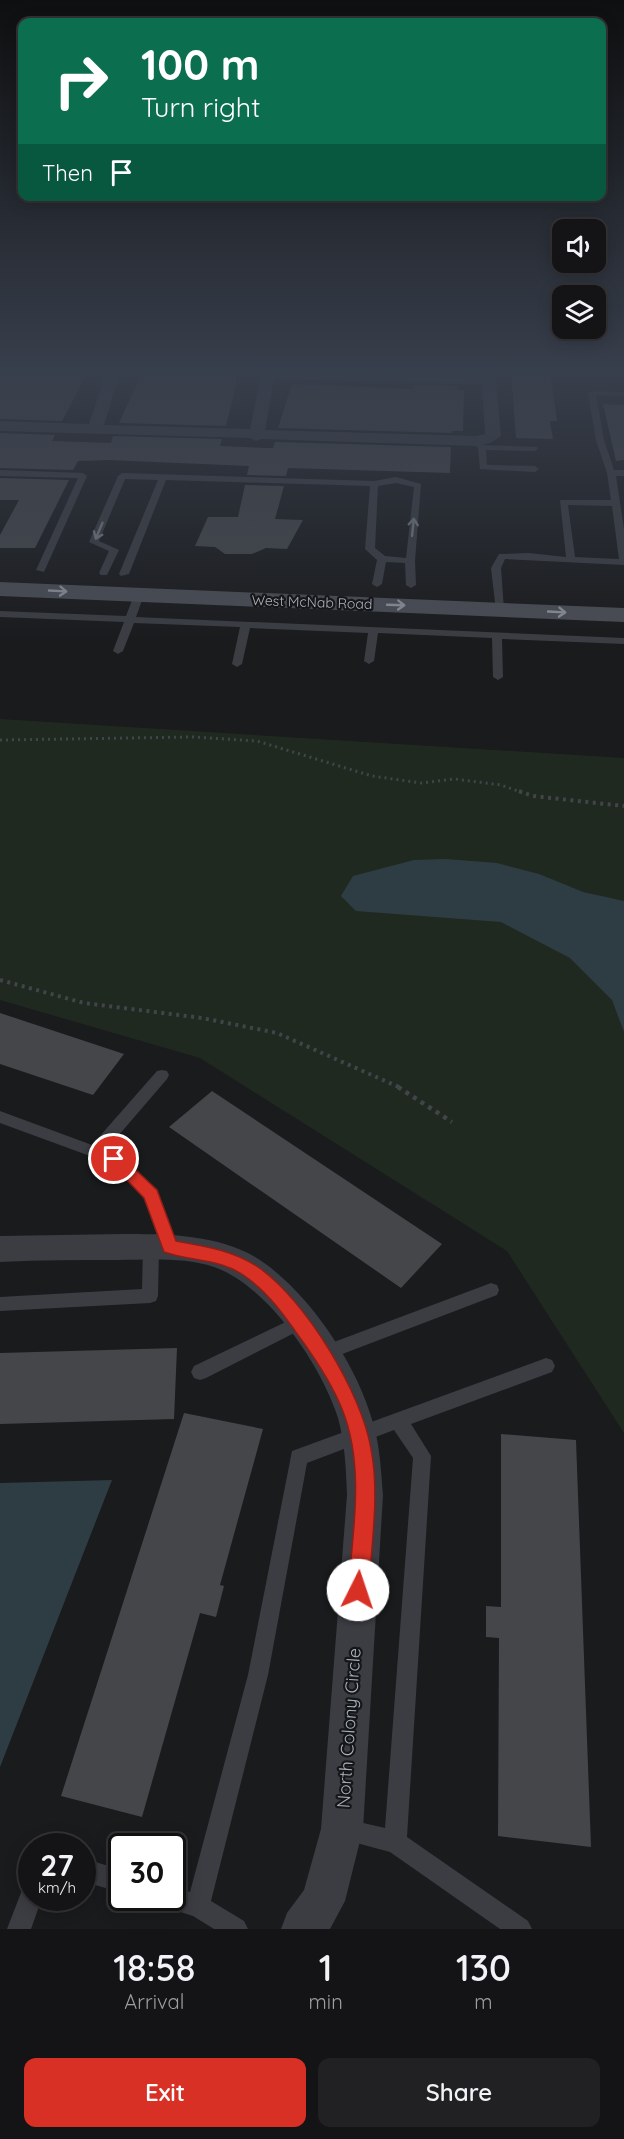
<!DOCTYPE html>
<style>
:root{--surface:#141416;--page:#212123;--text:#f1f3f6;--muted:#9d9ea1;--line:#333335;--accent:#d93025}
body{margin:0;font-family:Quicksand,sans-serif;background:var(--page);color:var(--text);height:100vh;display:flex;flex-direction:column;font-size:22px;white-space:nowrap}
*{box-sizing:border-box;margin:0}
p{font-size:20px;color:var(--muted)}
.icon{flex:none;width:33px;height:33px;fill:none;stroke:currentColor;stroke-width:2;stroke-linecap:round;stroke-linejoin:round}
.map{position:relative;height:1929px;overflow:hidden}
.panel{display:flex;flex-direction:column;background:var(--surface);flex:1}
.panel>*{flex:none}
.top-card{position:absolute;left:18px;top:18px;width:588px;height:183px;border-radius:12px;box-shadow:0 3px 15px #0003,0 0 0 2px var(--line);background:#0b6e4f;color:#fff;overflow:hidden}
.fabs{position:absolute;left:552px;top:219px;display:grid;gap:12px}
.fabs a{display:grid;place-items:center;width:54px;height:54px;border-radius:12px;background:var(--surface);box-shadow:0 3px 15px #0003,0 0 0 2px var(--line);font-size:30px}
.speed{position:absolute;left:18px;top:1833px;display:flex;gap:12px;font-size:30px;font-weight:700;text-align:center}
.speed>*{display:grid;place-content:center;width:78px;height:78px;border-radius:50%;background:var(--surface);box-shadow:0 3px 15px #0003,0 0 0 2px var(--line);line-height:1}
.speed small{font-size:15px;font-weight:400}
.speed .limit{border:3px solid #111;border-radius:9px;background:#fff;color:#111}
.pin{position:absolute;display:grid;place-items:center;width:51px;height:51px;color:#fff;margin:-26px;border:3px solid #fff;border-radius:50%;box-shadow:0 2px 6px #0007}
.me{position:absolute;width:66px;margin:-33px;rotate:4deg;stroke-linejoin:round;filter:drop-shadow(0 0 4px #0008)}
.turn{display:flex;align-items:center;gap:21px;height:126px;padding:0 24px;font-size:27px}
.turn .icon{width:78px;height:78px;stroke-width:2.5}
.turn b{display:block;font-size:42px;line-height:51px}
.then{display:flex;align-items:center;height:57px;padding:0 24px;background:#0003;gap:12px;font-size:22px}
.eta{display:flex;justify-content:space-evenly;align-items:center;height:102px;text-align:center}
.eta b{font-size:36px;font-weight:600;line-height:42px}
.action{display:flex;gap:12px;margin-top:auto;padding:12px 24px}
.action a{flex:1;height:69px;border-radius:12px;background:var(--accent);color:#fff;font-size:24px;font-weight:600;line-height:69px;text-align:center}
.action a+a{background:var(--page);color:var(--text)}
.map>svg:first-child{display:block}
</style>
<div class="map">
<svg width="624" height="1929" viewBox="0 0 624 1929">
<rect width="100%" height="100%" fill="#1a1b1d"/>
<!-- green -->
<path fill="#202920" d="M0,719l624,39v675l-117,-182 -307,-193 -200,-58z"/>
<!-- water -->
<path fill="#2e3c43" d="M446,859l51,4 42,11 44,18 41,9v131l-12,-32 -42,-42 -69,-36 -145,-11 -15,-15 12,-20 61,-16z
M112,1480l-112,287v-284z"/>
<!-- building -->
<path fill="#44464a" d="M0,370h89l-27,51 -62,-2z
M139,370h98l-1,15 -10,41 -107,-3 17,-37z
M511,371l39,1 7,49h-7l3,18 -37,-1z
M292,384l121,5v-4l44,1v4h7l-1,41h-11v2l-174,-5z
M603,404l21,1v55l-8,1z
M0,433l55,2 -3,6 59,2 2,-7 109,3 -2,7 48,2h5l2,-6 176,5 -1,26 -162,-5 -2,8 -39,-1 2,-9 -140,-6 -31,1 -5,9 -73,-2z
M0,478l69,2 -34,68h-35v-13l19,-35h-19z
M245,485l39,1 -9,33 28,1 -16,29 -21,-1 -14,6h-27l-10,-7 -20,-1 13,-29h30z
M0,1013l124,41 -31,41 -93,-31z
M212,1091l230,153 -41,44 -232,-161z
M177,1348l-3,71 -174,5v-71z
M184,1413l79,16 -43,156 4,1 -8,31 -16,-4 -58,204 -81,-21z
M501,1434l75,6 15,407 -93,-11 1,-198 -13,-1v-31l15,1z"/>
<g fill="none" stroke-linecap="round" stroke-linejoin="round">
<!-- path-far2 -->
<path stroke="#41444a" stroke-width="3" stroke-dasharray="2 4" stroke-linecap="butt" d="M0,740l193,-3 64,4 115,35 49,7 34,-4 46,6 22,8"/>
<!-- path-far1 -->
<path stroke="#41444a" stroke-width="4" stroke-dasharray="3 4.5" stroke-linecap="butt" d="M519,791l14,5 91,10
M0,980l84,23 118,15 75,15 124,55"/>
<!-- path -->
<path stroke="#41444a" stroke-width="4.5" stroke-dasharray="4 5" stroke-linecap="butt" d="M398,1087l54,35"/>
<!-- service -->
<path fill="#3b3d43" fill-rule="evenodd" d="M592,391l32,1v4l-28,-1 8,45 10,30h10v6h-8l8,53v36l-119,-6 -4,9 3,41 -8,2 -5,-43 8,-14 30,-1 37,4 -6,-57h51l-4,-27 -11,-33 -8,-47zM568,505l44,1 7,53 -44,-2z
M473,439h6l5,6 53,2 1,2 -4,2 -48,-1 1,15 48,1 4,3 -4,3 -55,-3 -2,-21 -6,-7z
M0,470l83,3 4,3 -43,96 -8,-2 42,-92 -78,-2z
M122,473l252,8 22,-4 25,7 -6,77 1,24 -5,3 -5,-3 -1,-22 -19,-1 -4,22 -5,3 -5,-3 5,-24 -12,-11 5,-63 -204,-6 -37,94 -8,2 -2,-2 39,-94 -33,-1 -26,62 20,9 -12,25h-6l-2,-2 10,-22 -20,-9 29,-66zM396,483l18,4 -8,71 -21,-2 -10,-8 3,-62z
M139,592l5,3 -8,22 488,21v6l-122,-5 1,38 -5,3 -5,-3 -1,-39 -114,-5 -4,28 -5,3 -5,-3 4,-28 -118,-5 -8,36 -5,3 -5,-3 8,-37 -106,-4 -11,28 -5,3 -5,-3 11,-29 -124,-5v-6l126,5 8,-21z
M162,1070l5,1 2,4 -2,4 -61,71 13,5 38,35 20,57 -2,5 -6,2 -6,-2 -2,-5 -17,-50 -35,-34 -109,-40v-12l92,34 65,-74z
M151,1240l6,2 2,5 -1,49 -2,5 -6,2 -150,8v-14l142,-8 1,-42 2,-5z
M491,1283l6,2 2,5 -2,5 -173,66 -6,-3 -3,-5 3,-5z
M300,1315l6,2 3,5 -3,5 -100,51 -6,2 -6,-2 -3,-6 3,-6z
M546,1358l6,2 3,6 -3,6 -141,52 20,32 -24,381 121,84 4,8h-32l-110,-77 -52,-14 -3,-8 3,-8 8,-3 39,9 28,-370 -19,-28 -87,33 -39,212 -57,226 33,20 4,8h-34l-21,-13 -31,-10 -3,-8h13v-11l18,5 58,-217 44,-224z
M82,1858l40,12v23l-40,-12z
M32,1882v16h10l-11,31h-24l17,-44z"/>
<!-- minor -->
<path fill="#3b3d43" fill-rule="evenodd" d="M107,370h14l-17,55 146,4 12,-59 219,6v-6h14l6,66 -11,7 -14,3 -214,-7 -6,2 -6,-3 -250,-7v-10l89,3zM274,379l208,5 3,50 -9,2 -211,-6z
M122,1234c42,0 87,0 126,19 55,29 109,110 125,170 7,23 8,48 10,72l-20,334 -18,72 -15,28h-49l6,-16 17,-23 17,-61 26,-334c-1,-26 -2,-52 -9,-77 -16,-52 -71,-133 -124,-151 -30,-10 -65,-7 -96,-7 -39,0 -79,0 -118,2v-26z"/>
<!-- secondary -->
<path fill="#494c53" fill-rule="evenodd" d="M0,582l624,26v14l-624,-26z"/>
</g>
<!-- one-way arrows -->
<defs><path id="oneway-shaft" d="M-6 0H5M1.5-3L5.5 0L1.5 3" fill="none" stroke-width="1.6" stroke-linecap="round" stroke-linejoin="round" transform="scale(1.5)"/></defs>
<g stroke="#797e87">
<use href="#oneway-shaft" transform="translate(413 527) rotate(-84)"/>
<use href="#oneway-shaft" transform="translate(99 531) rotate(113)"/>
</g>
<g stroke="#898f99">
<use href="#oneway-shaft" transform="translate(58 591) rotate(3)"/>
<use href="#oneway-shaft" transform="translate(396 605) rotate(2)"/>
<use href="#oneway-shaft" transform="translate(557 612) rotate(3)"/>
</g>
<!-- sky -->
<linearGradient id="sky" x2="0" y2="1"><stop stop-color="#0e0f10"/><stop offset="0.58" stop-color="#383f4c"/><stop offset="1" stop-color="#383f4c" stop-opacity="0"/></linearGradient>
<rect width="624" height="640" fill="url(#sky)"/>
<!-- route -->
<path fill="#d93025" stroke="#8d1f18" stroke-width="1.5" d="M114,1153l6,2 37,35 19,51c28,5 57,9 82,26 47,32 104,126 113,182 9,46 0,95 -2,141l-3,7 -8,3 -7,-3 -3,-7c5,-58 17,-125 -6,-181 -10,-25 -24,-46 -39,-67 -17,-24 -33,-48 -57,-65 -26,-19 -54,-15 -82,-25l-20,-54 -37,-39 2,-4z"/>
<g text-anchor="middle" stroke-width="4.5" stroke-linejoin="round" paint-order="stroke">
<!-- far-street labels -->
<g font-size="14" fill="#acb3be" stroke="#151618">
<text transform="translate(312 602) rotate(2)" y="5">West McNab Road</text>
</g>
<!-- near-street labels -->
<g font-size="18" fill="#acb3be" stroke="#151618">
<text transform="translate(349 1728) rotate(-86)" y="6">North Colony Circle</text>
</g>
</g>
</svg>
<div class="fabs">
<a><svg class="icon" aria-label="sound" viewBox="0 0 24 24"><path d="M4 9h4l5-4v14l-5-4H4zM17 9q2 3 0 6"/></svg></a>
<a><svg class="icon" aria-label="layers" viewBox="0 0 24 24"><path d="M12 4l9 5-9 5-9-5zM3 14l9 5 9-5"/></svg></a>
</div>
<div class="speed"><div>27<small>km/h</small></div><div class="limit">30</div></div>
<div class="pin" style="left:114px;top:1159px;background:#d93025"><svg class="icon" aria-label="arrive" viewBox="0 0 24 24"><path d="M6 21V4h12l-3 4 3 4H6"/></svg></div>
<svg class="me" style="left:358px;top:1590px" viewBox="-20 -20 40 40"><circle r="19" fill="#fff"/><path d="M0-13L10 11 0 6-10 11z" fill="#d93025"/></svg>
<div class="top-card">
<div class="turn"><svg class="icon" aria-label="right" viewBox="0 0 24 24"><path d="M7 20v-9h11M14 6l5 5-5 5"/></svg><div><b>100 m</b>Turn right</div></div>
<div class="then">Then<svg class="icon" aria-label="arrive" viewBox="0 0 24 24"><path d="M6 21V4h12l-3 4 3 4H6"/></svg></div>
</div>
</div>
<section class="panel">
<div class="eta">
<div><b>18:58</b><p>Arrival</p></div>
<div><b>1</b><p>min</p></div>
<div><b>130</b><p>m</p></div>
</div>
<div class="action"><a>Exit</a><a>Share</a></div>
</section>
